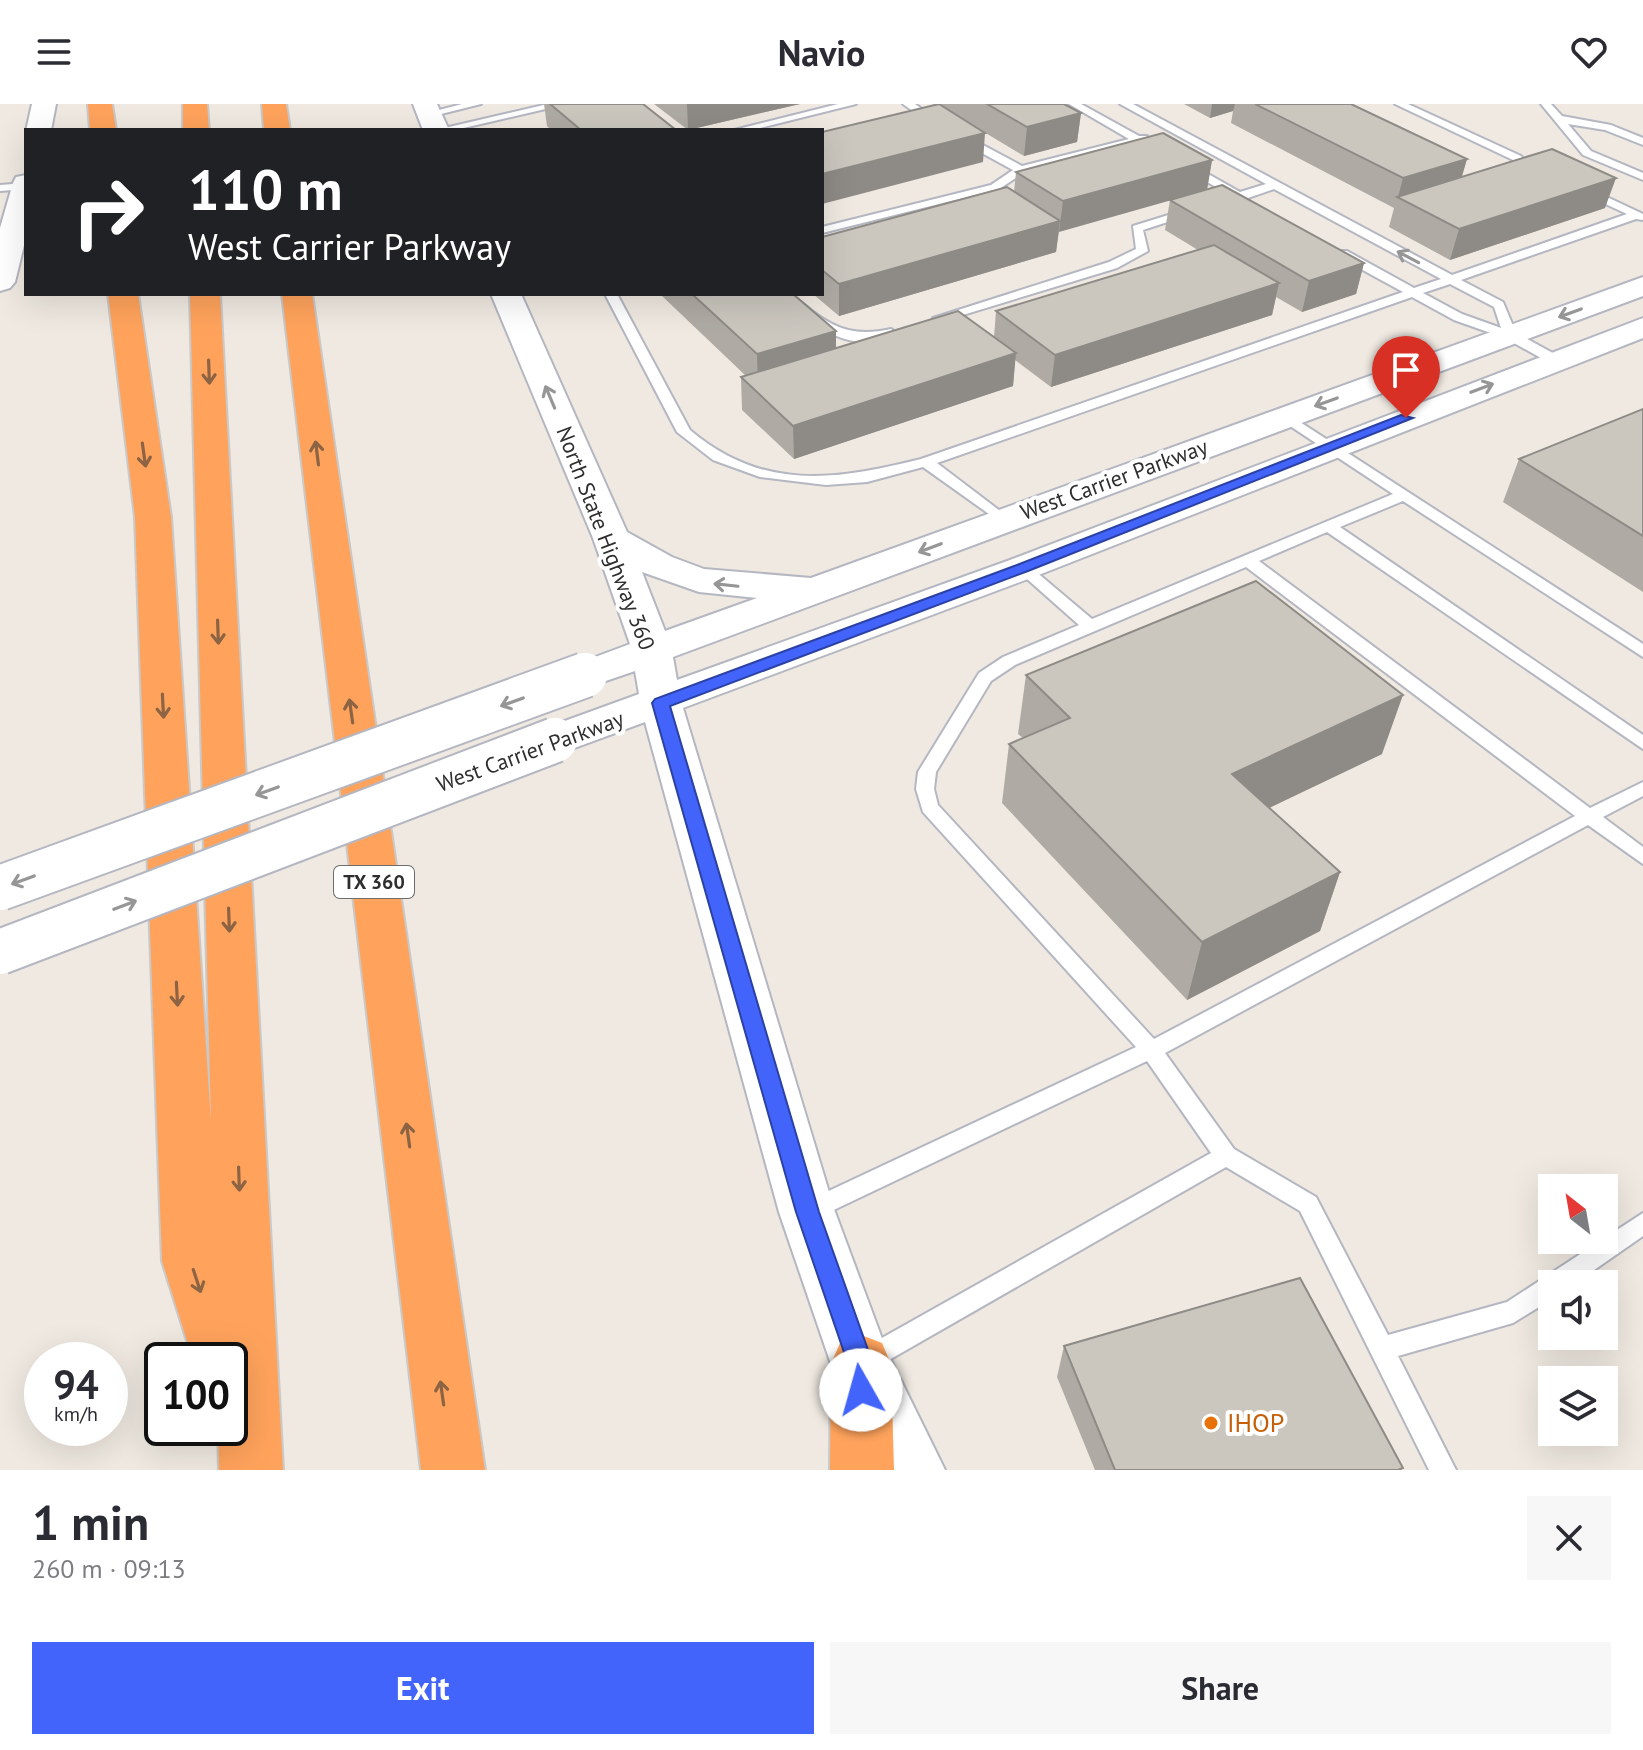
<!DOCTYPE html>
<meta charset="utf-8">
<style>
:root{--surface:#fff;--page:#f7f7f7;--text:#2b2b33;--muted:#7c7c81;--accent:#4264fb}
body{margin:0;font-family:"PT Sans",sans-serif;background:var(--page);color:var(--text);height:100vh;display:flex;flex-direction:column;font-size:30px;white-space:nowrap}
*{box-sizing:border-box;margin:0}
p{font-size:26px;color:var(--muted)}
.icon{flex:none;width:44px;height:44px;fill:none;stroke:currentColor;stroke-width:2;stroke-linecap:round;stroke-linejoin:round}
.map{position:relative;height:1366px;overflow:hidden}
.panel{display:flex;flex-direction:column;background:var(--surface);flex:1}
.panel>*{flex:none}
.banner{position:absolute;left:24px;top:24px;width:800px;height:168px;border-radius:0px;box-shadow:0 8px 32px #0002;background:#202124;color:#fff;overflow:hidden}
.needle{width:52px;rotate:329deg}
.tools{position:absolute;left:1538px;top:1070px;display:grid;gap:16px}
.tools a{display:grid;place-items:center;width:80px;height:80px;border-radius:0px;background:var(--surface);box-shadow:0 8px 32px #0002;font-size:40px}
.speed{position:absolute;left:24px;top:1238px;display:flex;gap:16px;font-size:40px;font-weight:700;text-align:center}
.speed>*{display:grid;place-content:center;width:104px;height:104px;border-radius:50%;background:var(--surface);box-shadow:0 8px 32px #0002;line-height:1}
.speed small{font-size:20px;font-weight:400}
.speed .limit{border:4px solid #111;border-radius:12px;background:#fff;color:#111}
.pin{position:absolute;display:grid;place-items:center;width:68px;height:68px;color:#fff;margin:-82px -34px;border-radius:50% 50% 50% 0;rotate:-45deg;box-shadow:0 0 8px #0007}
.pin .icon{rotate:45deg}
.me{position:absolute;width:88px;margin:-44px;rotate:353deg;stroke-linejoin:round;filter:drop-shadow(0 0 6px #0008)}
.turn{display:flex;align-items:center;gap:28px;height:168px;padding:0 32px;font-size:36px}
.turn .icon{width:104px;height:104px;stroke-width:2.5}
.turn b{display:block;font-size:56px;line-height:68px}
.round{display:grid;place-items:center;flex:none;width:84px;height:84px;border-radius:0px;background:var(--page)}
.headline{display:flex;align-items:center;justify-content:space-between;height:136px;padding:0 32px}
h1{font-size:48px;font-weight:700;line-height:60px}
.primary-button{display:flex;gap:16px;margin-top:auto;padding:16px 32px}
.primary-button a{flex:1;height:92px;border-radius:0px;background:var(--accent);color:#fff;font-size:32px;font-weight:700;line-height:92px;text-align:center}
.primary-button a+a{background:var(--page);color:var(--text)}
header{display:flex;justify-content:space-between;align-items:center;height:104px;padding:0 32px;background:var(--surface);font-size:36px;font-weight:700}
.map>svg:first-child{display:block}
</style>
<header><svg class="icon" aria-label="menu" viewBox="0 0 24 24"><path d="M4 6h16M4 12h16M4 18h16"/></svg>Navio<svg class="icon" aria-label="heart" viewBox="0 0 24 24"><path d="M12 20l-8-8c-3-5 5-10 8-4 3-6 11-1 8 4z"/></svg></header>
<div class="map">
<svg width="1643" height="1366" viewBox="0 0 1643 1366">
<rect width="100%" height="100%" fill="#efe9e1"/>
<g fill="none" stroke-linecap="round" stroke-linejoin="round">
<!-- lane casing -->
<g stroke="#b4b7c1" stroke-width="4">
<path id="lane" d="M462,0h19l-52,13 -5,-3z
M548,0h19l-112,26h-19z
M838,0h18l-104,26h-18z
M903,0h12l26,19 -9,2z
M1069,0h12l58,32h8v4l15,10 -9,2 -17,-9 -111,29 -26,17 -177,44v-6l169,-42 22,-15 -55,-30v-4h8l56,30 107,-27z
M1120,0h13l319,171 175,-61 -43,-20v-4h8l51,24v6l-7,-1 -175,61 42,22 13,31 44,24v6h-10l-45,-25 -51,-18 -42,-23 -475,166 71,54v6l-5,1 -80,-57 -56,15 -41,3 -66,-8 -47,-17 -36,-28 -72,-138h12l73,136c73,62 146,50 231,29l482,-167 -64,-35v-6h8l67,37 27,-9 -167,-90 -29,10 -30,5v-4l15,-5 -44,-25v-4h8l46,26 26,-8zM1450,180l44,23 7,21 -39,-14 -39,-21z
M1395,0h13l113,52 14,16 -9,2 -13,-14z
M1541,0h10l11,12 49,9 32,13v7l-38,-15 -37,-6 23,27 52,22v7l-60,-25z
M25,79l1,6 -26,2v-6z
M1191,104l6,3 -2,2 -52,17 5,21 -31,17 -174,53 -10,-3 176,-56 27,-13 -3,-23z
M778,190c16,0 21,7 34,17 26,20 47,25 79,18l6,4c-39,27 -92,-10 -119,-39z
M1286,309l357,231v13l-240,-156 -63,26 303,208v14l-316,-217 -68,29 331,247 53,-26v14l-40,21 40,30v17l-55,-39 -423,228 69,96 82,48 72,138 119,-33 136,-89v23l-69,48h-22v15l-39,24 -115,33 58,114h-27l-129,-259 -74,-44 -351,201 -9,4 -9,-4 -3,-8 3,-8 354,-199 -64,-92 -328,156 -8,3 -8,-3 -3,-7 3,-7 333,-156 -213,-235 -7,-23 2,-17 61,-99 24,-16 76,-32 -61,-54 -3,-3 3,-3h10l64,54 301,-125 -112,-74 -2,-3zM1246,463l329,249 -421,223 -216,-234 -4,-16 2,-17 55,-91 24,-16z"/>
</g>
<!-- secondary casing -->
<g stroke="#b4b7c1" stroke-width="4">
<path id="secondary" d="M32,0h24l-5,26 -25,1z
M413,0h24l12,26h-26z
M26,71v62l-11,45 -5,6 -10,3v-63l13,-45 3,-6z
M1643,173v19l-970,361 4,23 333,-120 633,-242v20l-607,238 -353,132 152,504 52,140 58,118h-65l-49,-106 -52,-152 -134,-490 -90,33 -15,-5 -6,-10 6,-10 99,-36 -4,-23 -50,17 -14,-4 -6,-9 6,-9 59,-22 -37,-106 -102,-244h30l106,238 45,25 32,12 107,9zM642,468l57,20 58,6 -92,33z"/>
</g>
<!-- highway casing -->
<g stroke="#c9c9c9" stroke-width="4">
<path id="highway" d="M88,0h24l4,26h-26z
M183,0h24l2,26h-26z
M262,0h24l4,26h-26z
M108,190h30l33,223 40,605 -21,-828h30l63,1176h-64l-1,-42h12v-68h-37l-31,-99 -27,-744z
M282,190h30l173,1176h-64z
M861,1231l21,8 9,21 3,106h-64l1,-106 9,-21z"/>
</g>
<!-- lane -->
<use href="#lane" fill="#fff" fill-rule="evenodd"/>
<!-- secondary -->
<use href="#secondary" fill="#fff" fill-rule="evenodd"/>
<!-- highway -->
<use href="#highway" fill="#ffa35c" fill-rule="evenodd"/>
<!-- secondary-bridge casing -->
<g stroke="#b4b7c1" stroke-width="48" stroke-linecap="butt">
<path id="secondary-bridge" d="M0,784l585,-213
M0,848l555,-212"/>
</g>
<!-- secondary-bridge -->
<use href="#secondary-bridge" stroke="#fff" stroke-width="44"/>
</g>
<!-- wall -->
<path fill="#afaba4" d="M544,0h99l33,26h-125l-4,-4z
M654,0h146l-112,26z
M937,0h127l17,9 -4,29 -53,14 -60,-36 19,42z
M1184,0h167l116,55 -5,18 143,31 -155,52 -61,-33 5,-19 -163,-85 2,-12 -23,7z
M1212,56l-5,29 157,74 -8,31 -54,18 -26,-15 -4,18 -221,72 -36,-27 -2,26 -219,73 -52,-49 -1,-33 5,-1 -85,-81v-1h132l43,37v17l158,-11 2,-26 202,-61 -33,-20 5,-30 -111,31 -3,21 -217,64 -26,-22h9v-57l192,-45 2,-20z
M1643,305v183l-140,-90 16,-43z
M1026,571l356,79 -113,54 71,64 -20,59 -133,69 -185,-197 7,-59 14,-6 -5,-4z
M1064,1242l338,124h-307l-38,-93z"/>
<!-- shaded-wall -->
<path fill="#8e8b86" d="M687,0h113l-112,26z
M1212,0h23l-2,7 -23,7z
M1081,9l-4,29 -53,14 3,-29z
M985,29l-2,29 -161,42v-30z
M1467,55l-9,29 -60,9 5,-19z
M1212,56l-5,30 -148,42 4,-31z
M1616,74l-11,30 -155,52 9,-31z
M1060,117l-4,31 -217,64v-32z
M1364,159l-8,31 -54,18 7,-31z
M1279,179l-7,32 -221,72 4,-32z
M836,227v32l-78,24 -1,-33z
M1016,249l-3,33 -219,73 -1,-33z
M1403,591l-21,59 -165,79 15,-59z
M1340,768l-20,59 -133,69 15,-58z"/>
<!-- building -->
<path fill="#cbc7bf" stroke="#8e8b86" stroke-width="2" d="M550,0h93l33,26h-95z
M939,0l46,29 -163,41v-42z
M987,0h77l17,9 -54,14z
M1255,0h96l116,55 -64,19z
M1163,29l49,27 -149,41 -47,-29z
M1552,45l64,29 -157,51 -62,-32z
M1222,81l142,78 -55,18 -139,-81z
M1007,83l53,34 -221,63 -17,-14v-33z
M1214,141l65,38 -224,72 -59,-44z
M692,190h101l43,37 -79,23z
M958,207l58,42 -223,73 -52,-49z
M1643,305v127l-124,-77z
M1256,477l147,114 -171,79 108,98 -138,70 -193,-198 61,-26 -44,-43z
M1300,1174l103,190 -5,2h-283l-51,-124z"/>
<!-- one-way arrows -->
<defs><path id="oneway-shaft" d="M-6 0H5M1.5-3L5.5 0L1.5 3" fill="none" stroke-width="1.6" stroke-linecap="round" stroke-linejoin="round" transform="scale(2)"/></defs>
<g stroke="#969696">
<use href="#oneway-shaft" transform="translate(1408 153) rotate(-152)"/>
<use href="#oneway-shaft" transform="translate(1570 209) rotate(160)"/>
<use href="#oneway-shaft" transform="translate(1482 284) rotate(-21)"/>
<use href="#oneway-shaft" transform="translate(550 293) rotate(-113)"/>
<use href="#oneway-shaft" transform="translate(1326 298) rotate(160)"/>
<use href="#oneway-shaft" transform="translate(930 444) rotate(159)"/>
<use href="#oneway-shaft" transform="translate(726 481) rotate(-174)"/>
<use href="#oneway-shaft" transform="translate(512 598) rotate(160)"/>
<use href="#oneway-shaft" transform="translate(267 687) rotate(160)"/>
<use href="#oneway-shaft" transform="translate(23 776) rotate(160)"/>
<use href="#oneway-shaft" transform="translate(125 801) rotate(-21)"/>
</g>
<g stroke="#8c6343">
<use href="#oneway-shaft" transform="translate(209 268) rotate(88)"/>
<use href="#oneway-shaft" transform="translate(317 349) rotate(-97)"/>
<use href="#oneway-shaft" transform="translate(144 351) rotate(82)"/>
<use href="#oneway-shaft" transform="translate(218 528) rotate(88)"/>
<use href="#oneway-shaft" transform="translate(163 602) rotate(87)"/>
<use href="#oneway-shaft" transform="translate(351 607) rotate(-98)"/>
<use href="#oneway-shaft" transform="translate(229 816) rotate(88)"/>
<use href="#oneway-shaft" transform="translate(177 890) rotate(87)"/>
<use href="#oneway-shaft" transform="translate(408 1031) rotate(-98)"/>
<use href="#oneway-shaft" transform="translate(239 1075) rotate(88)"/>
<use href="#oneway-shaft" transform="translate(197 1177) rotate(72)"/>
<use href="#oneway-shaft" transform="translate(442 1289) rotate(-98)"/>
</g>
<!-- route -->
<path fill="#4264fb" stroke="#2b41a3" stroke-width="2" d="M1401,311l12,3 -385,153 -358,135 149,506 54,152 1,26 -4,9 -9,4 -9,-4 -4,-35 -52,-152 -144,-509 3,-4 362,-134z"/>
<!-- markers -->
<circle fill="#e8710a" stroke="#fff" stroke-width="3" cx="1211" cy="1319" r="8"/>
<g text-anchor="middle" stroke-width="8" stroke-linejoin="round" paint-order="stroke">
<!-- shield labels -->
<rect fill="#fff" stroke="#6d6d6d" stroke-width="2" x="334" y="762" width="80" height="32" rx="6"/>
<g font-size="20" font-weight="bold" fill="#2e2e2e">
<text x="374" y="785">TX 360</text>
</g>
<!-- street labels -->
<g font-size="22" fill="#2e2e2e" stroke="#fff">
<text transform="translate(1114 375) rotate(-20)" y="8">West Carrier Parkway</text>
<text transform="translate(606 434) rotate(69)" y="8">North State Highway 360</text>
<text transform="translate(530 647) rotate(-20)" y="8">West Carrier Parkway</text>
</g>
<!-- near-food labels -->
<g font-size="26" fill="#c56008" stroke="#fff" text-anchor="start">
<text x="1227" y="1328">IHOP</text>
</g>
</g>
</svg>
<div class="tools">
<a><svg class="needle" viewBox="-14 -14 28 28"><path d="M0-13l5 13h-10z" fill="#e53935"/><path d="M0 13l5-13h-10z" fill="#7c7c81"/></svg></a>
<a><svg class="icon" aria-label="sound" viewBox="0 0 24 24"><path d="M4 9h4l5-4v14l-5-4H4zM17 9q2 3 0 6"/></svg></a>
<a><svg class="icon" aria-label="layers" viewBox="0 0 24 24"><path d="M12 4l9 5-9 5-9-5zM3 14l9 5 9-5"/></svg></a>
</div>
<div class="speed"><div>94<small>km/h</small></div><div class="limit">100</div></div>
<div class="pin" style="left:1406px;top:314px;background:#d93025"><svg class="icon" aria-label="arrive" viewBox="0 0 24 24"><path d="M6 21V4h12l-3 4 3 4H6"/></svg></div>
<svg class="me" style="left:861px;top:1286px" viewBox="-20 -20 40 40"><circle r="19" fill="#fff"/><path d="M0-13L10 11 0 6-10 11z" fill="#4264fb"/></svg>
<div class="banner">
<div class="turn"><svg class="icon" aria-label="right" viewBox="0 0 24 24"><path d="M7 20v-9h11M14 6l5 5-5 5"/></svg><div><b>110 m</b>West Carrier Parkway</div></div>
</div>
</div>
<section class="panel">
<div class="headline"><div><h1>1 min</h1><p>260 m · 09:13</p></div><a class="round"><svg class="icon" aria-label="close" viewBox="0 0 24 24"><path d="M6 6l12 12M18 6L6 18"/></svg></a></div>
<div class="primary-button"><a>Exit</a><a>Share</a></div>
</section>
